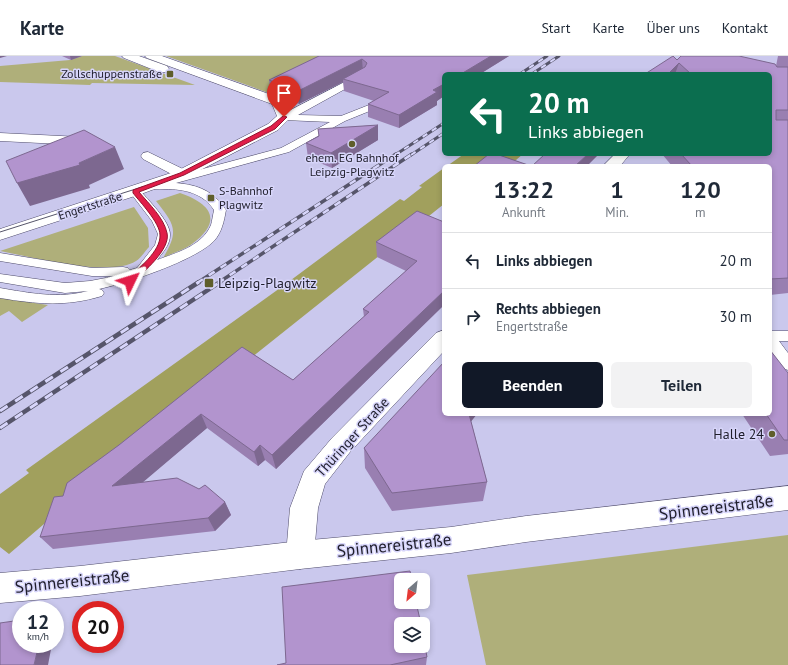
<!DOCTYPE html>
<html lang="de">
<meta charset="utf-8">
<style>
:root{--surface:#fff;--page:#f2f2f3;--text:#1f2937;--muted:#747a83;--line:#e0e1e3;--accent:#111827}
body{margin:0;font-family:"PT Sans",sans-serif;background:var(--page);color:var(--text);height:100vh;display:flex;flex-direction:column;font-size:15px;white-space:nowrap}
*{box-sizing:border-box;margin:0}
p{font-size:13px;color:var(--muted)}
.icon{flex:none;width:22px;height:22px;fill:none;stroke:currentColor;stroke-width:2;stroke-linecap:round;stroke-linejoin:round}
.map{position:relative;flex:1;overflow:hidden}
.drawer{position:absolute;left:442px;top:108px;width:330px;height:252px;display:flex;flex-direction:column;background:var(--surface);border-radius:6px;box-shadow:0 2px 6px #0003}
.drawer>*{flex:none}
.hud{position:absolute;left:442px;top:16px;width:330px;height:84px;border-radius:6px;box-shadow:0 2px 6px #0003;background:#0b6e4f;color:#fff;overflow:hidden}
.needle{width:26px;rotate:208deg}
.controls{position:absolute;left:394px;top:517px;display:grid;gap:8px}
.controls a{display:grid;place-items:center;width:36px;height:36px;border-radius:6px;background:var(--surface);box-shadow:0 2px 6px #0003;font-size:20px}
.speed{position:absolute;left:12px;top:545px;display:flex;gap:8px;font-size:20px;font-weight:700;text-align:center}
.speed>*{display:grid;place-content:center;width:52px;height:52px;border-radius:50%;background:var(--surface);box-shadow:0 2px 6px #0003;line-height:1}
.speed small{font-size:10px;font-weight:400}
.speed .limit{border:6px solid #d22;background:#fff;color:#111}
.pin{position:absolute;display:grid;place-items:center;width:34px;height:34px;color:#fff;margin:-41px -17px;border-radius:50% 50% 50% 0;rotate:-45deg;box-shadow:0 0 4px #0007}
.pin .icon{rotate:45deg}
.me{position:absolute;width:44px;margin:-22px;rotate:49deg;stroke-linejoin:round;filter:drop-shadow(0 0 3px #0008)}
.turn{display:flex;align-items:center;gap:14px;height:84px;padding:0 20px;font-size:18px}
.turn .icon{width:52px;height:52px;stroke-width:2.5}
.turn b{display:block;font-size:28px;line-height:34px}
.eta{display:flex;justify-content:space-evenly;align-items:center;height:68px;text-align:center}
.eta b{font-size:24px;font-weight:800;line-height:28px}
.cta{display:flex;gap:8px;margin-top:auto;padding:8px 20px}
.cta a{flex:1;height:46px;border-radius:6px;background:var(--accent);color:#fff;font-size:16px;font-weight:800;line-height:46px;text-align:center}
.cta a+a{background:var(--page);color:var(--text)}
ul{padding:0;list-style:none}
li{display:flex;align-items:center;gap:12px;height:56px;padding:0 20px;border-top:1px solid var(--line)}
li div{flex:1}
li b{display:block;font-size:15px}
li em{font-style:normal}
header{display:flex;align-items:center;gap:24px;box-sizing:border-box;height:56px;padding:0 20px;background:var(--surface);border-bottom:1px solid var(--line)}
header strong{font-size:19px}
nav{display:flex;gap:22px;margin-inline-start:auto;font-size:14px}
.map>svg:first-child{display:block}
</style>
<header>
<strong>Karte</strong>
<nav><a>Start</a><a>Karte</a><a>Über uns</a><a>Kontakt</a></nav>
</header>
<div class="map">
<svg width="788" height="609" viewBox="0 0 788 609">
<rect width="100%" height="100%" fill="#cac8ed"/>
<!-- green -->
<path fill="#afaf7a" d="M82,0h33l80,29 -103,-2 -2,2 -90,-3v-16l70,-6z
M166,0h180l-48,32 -18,9z
M180,137c32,11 43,28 12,51 -8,6 -20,9 -29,14 17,-28 11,-34 -7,-57z
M134,151l14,21 1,19c-4,4 -8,11 -13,14 -27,17 -104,-4 -136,-10z
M0,242l48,7 -26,17 -13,-11 -9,5z
M788,479v130h-302l-19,-90z"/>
<!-- forest -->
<path fill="#a1a05d" d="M464,98h59l-14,12h-62z
M444,112v36l-386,308 -49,42 -9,-7v-53l29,-21 -3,-3 261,-187 113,-84 4,2 18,-14 -3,-1z"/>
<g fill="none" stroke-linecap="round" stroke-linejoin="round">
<!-- lane casing -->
<g stroke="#4f4c6b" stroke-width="1">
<path id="lane" d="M362,17l4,3 -1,2 -67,37 43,1 33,-13 3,1 2,2 -2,2 -32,13 -56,31 -113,31c23,2 37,8 50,27 -2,11 -4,22 -12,31 -20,20 -87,42 -115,48l3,1 2,3 -2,3c-37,11 -65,8 -102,2v-10c29,5 59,11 88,3l-23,2 -65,-11v-8l65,9 25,-2 26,-5h-24l-92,-15v-8l92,15 31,-1 5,1 2,2 7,-2 18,-23 3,-11 -6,-13 -23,-30 2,-2h8c8,10 32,33 31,46 0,10 -7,17 -13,25 19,-7 45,-14 54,-35 1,-4 2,-10 3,-15 -11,-17 -30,-21 -49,-21 -7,0 -13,1 -19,-1l-2,-2 2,-2 18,-2 1,-3 116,-31 49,-26 -46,-2 -5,-3 2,-2z
M770,275h18v10h-9l9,12v17l-6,-2 -12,-16z"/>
</g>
<!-- street casing -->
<g stroke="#4f4c6b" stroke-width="1">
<path id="street" d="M0,77l81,4 5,1 2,3 -2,3 -5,1 -81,-4z
M148,96l39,19 3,3 -3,3 -5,2 -5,-2 -34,-18 -2,-3 2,-3z
M615,98h15l-10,12h-17z
M444,274v21l-94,101 -25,32 -7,24 -4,47 -4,10 -10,4 -10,-4 -4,-10 4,-47 14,-37 28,-33 104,-105z"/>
</g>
<!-- secondary casing -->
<g stroke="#4f4c6b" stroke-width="1">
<path id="secondary" d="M122,0h17l28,10 2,3 -2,3h-8l-35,-14z
M145,0h17l121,43 8,18 -13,13 -91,47 -46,17 -141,46v-11l177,-58 91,-47 9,-8 -5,-12 -125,-46z
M788,430v24l-262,32 -75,11 -151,16 -220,27 -80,7v-30l80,-7 220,-25 151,-14 75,-11z"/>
</g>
<!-- lane -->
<use href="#lane" fill="#fff" fill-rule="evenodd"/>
<!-- street -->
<use href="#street" fill="#fff" fill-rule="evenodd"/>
<!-- secondary -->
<use href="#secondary" fill="#fff" fill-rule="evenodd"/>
<!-- tram -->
<path stroke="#56556a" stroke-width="1" d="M0,176l142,-45 8,-1"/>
<!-- rail-far2 casing -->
<g stroke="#56556a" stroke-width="3">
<path id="rail-far2" d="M520,18l27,-18
M532,18l27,-18
M395,99l49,-32
M411,99l33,-22"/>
</g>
<!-- rail-far1 casing -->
<g stroke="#56556a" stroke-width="3.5">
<path id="rail-far1" d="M197,227l199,-129
M218,227l194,-129"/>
</g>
<!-- rail casing -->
<g stroke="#56556a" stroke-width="4.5">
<path id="rail" d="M0,355l199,-129
M0,372l220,-146"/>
</g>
<!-- rail-far2 -->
<use href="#rail-far2" stroke="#d7d5fa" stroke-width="2" stroke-dasharray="5.5" stroke-linecap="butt"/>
<!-- rail-far1 -->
<use href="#rail-far1" stroke="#d7d5fa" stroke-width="2.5" stroke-dasharray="7" stroke-linecap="butt"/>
<!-- rail -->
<use href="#rail" stroke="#d7d5fa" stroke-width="3" stroke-dasharray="9" stroke-linecap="butt"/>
</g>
<!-- wall -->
<path fill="#997fb1" d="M62,0h20l-11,4z
M319,0h190l-29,18h-36v22l-7,5v4l-38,23 -31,-11v-13l6,-3 -30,-10 -1,-9 -44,22 -28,-11 -2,-13z
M778,0h10v237l-18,2v1v-130h-98l-10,-12h108v-80h-125l32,-14 99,6z
M378,69v15l-46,28 -24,-10 -2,-15 13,-7 -1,-7z
M444,166v83l-168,164 -11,-9 -7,6 -51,-38 -65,54 57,7 26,13 6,13 -16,16 -162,18 -13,-12 23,-41 56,-51 123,-98 51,33 71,-63 -1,-8 43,-38 -29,-14 -1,-15z
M788,317v81l-18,2 -28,-42h28z
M444,358h33l-6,7 16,61 -4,19 -91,10 -27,-43 -1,-20z
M427,601l-1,8h-149z"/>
<!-- shaded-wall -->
<path fill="#7d6890" d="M0,0h7l-7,2z
M70,0h12l-11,4z
M491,0h18l-29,18h-19z
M362,3l1,13 -20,7v3l-44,22 -1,-13z
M679,7l-4,11h-7z
M444,28v12l-7,5v4l-38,23v-13l34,-25z
M378,69v15l-46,28 -1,-15z
M115,91l9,22 -35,16 1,3 -60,18 -13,-23 62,-20z
M588,98h11l-12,12h-12z
M444,235v14l-168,164 -4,-14z
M201,358l6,14 -85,72 -10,-14z
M467,358h10l-12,15z
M260,389l5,15 -7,6 -4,-14z
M225,446l6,13 -16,16 -7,-13z
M39,588h13l-4,21h-14z"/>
<!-- building -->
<path fill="#b294ce" stroke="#7d6890" d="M319,0h172l-30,18h-17v10l-11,6 4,2 -38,23 -31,-11 21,-12 -46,-13 22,-12 2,-4 -5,-4 -64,32 -29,-11z
M673,0l4,4 4,-4h58l36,8 2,3h11v43h-12v10h12v158l-18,1v-113h-78l-11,-12h89v-80h-79l-12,-11 -11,11h-23z
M378,69l-47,28 -25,-10 13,-7 -1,-7z
M84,74l31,17 -36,16 1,2 -63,18 -11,-22z
M489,98h7l35,12h-57z
M545,98h43l-13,12h-43z
M417,155l27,11v69l-172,164 -12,-10 -6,7 -53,-38 -89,72 65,-8 22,11 6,-4 20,17 -17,16 -168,19 14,-40 9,-1 4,-13 52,-38 123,-98 51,33 76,-68 -6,-3 54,-48 -41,-19z
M770,294l18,23v67h-4l-18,-26h4z
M444,306v52h25l18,68 -95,11 -28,-45z
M410,515l2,9h-11v22h15l5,22h-20v22h22v-10l4,21 -37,8h-113l9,-2 -4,-76z
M21,564v24h18l-5,21h-34v-42z"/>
<!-- route -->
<path fill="#e11d48" stroke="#92132f" d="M283,60l4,1 -12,12 -91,46 -45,17c10,12 25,26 28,41 4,16 -24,40 -35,49h-5v-3c11,-10 34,-28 33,-44 0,-12 -20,-33 -27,-42v-3l47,-17 91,-47z"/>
<!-- markers -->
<g fill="#5f5e2b" stroke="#d7d5fa" stroke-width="1.5">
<rect x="166" y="14" width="8" height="8" rx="2"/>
<circle cx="352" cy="88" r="4"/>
<rect x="207" y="138" width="8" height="8" rx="2"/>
<rect x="204" y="222" width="10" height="10" rx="2"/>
<circle cx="772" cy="378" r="4"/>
</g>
<g text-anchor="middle" stroke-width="3" stroke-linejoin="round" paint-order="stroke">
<!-- far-poi labels -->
<g font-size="12" fill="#1f1e2b" stroke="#d7d5fa" text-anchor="end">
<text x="162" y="22">Zollschuppenstraße</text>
<text x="352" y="106" text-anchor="middle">ehem. EG Bahnhof<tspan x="352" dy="14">Leipzig-Plagwitz</tspan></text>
<text x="219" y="139" text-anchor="start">S-Bahnhof<tspan x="219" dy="14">Plagwitz</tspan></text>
</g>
<!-- far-street labels -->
<g font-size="12" fill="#1f1e2b" stroke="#d7d5fa">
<text transform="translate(90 150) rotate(-18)" y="4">Engertstraße</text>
</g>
<!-- poi labels -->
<g font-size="14" fill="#1f1e2b" stroke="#d7d5fa" text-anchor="start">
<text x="218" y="232">Leipzig-Plagwitz</text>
<text x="764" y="383" text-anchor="end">Halle 24</text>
</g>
<!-- street labels -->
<g font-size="14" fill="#1f1e2b" stroke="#d7d5fa">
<text transform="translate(352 381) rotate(-48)" y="5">Thüringer Straße</text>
</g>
<!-- near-street labels -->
<g font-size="17" fill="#1f1e2b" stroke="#d7d5fa">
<text transform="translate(716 451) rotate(-7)" y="6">Spinnereistraße</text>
<text transform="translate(394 489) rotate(-6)" y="6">Spinnereistraße</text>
<text transform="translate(72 525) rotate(-6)" y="6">Spinnereistraße</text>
</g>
</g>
</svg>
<div class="controls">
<a><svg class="needle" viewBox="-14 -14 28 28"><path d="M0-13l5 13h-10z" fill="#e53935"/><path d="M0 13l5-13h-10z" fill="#747a83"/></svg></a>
<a><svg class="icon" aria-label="layers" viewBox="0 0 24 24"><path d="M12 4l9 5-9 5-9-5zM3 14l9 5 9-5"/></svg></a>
</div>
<div class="speed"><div>12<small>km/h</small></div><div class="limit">20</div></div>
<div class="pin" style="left:284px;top:61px;background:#d93025"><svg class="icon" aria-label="arrive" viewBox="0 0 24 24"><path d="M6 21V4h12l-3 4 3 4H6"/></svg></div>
<svg class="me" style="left:130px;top:225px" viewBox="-20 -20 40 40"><path d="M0-17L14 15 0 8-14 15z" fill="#e11d48" stroke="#fff" stroke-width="4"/></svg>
<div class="hud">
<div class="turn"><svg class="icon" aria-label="left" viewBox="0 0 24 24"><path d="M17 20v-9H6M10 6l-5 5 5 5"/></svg><div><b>20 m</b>Links abbiegen</div></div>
</div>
<section class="drawer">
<div class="eta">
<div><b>13:22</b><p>Ankunft</p></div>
<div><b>1</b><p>Min.</p></div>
<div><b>120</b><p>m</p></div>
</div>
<ul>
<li><svg class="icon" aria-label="left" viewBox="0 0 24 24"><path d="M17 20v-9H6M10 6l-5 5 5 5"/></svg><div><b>Links abbiegen</b></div><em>20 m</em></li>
<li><svg class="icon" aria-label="right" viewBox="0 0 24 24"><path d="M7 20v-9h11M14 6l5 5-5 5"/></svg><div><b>Rechts abbiegen</b><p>Engertstraße</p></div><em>30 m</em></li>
</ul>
<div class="cta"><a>Beenden</a><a>Teilen</a></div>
</section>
</div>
